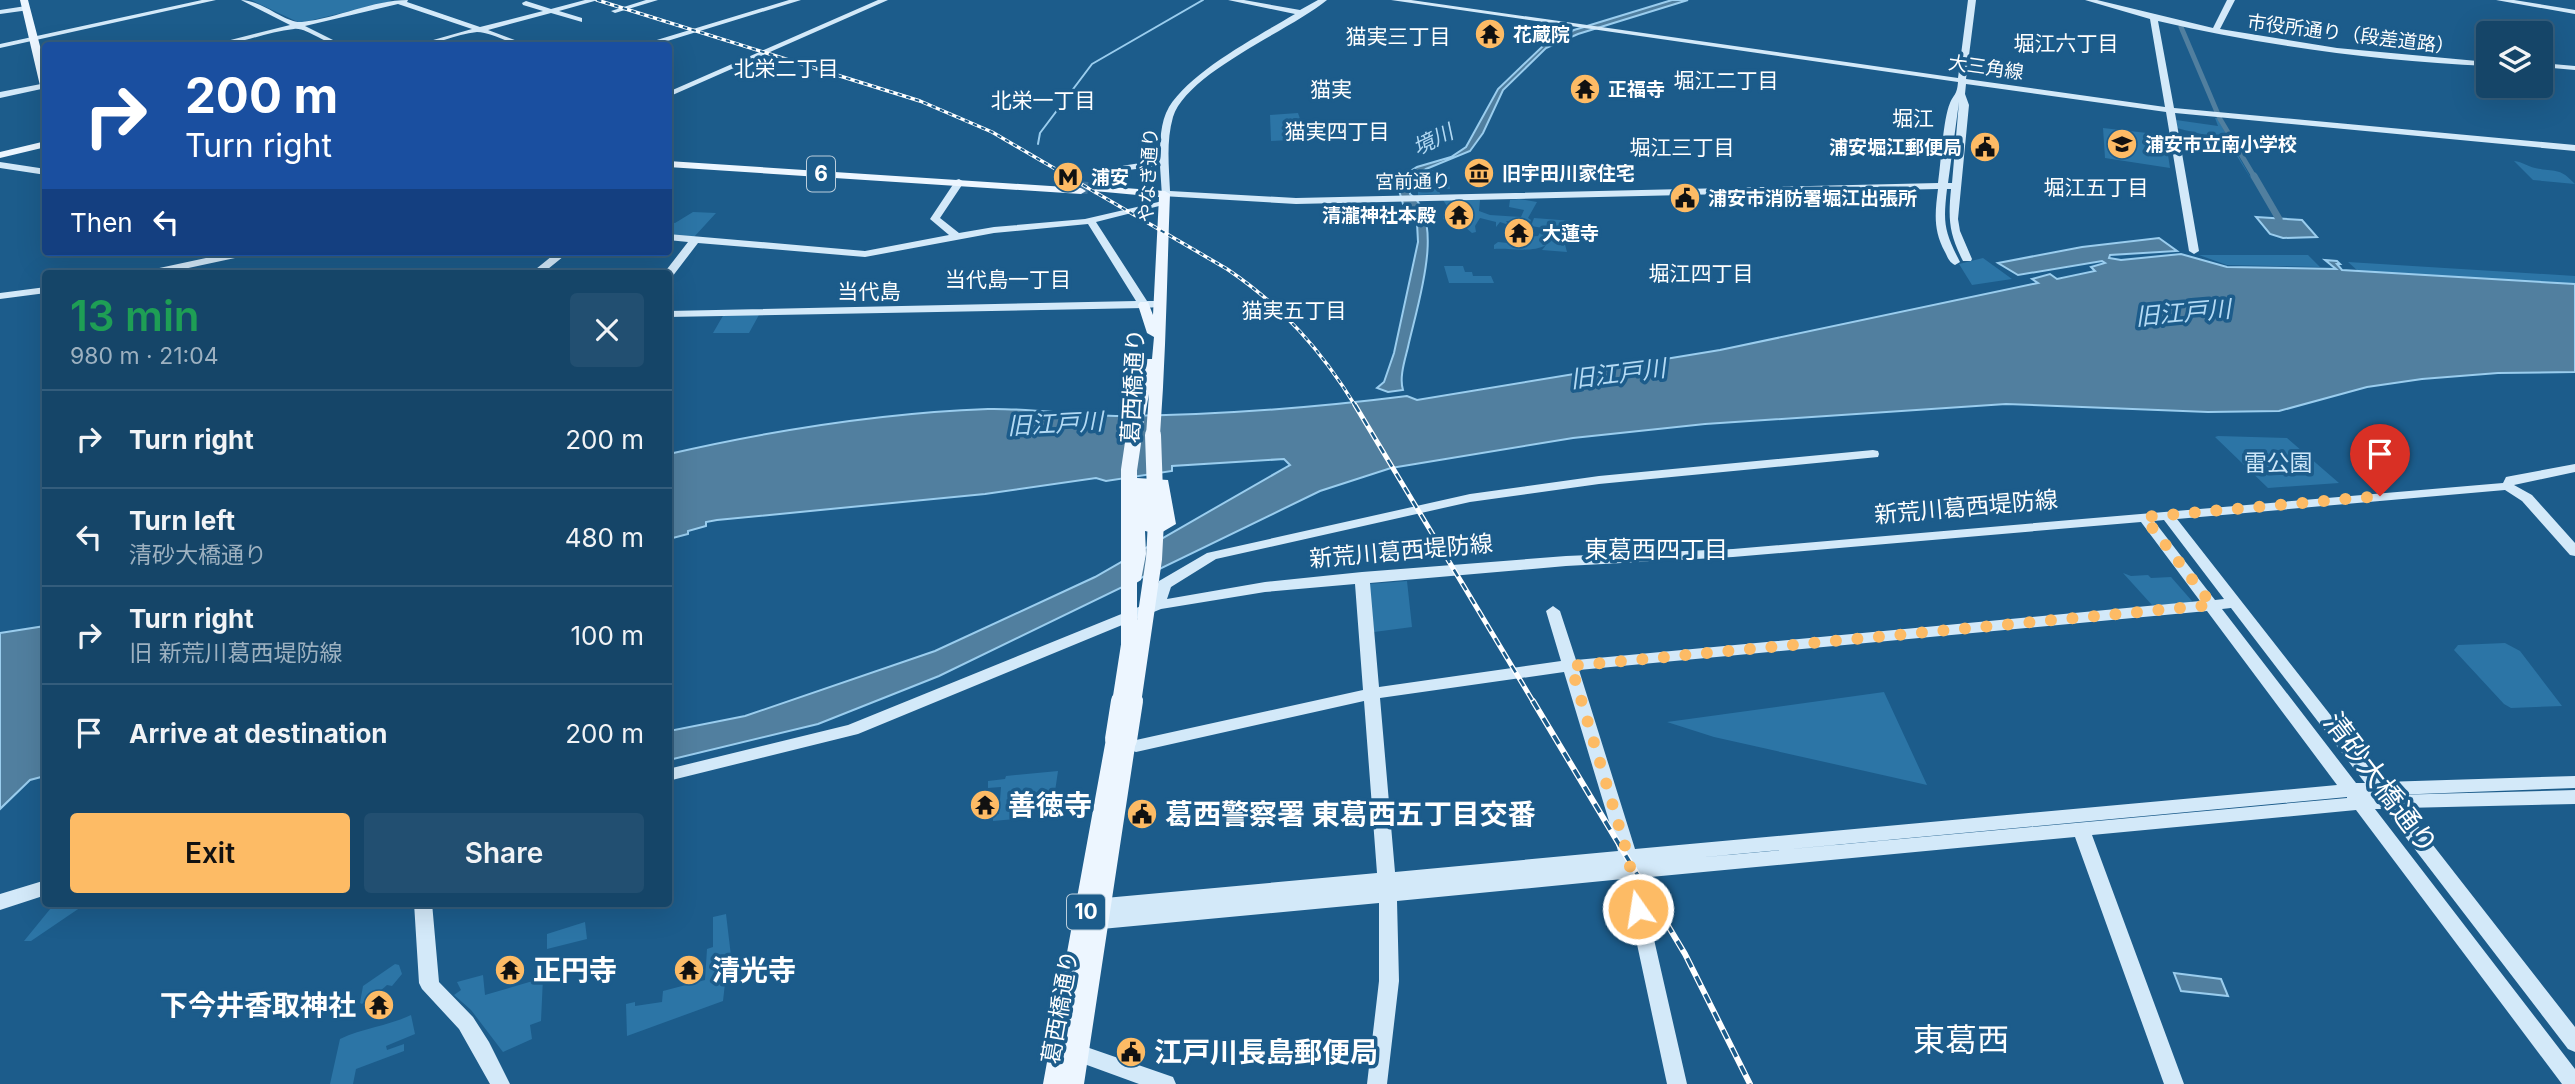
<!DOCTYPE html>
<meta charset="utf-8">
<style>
:root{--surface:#154568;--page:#224f71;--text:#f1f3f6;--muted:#9db1c0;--line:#345d7c;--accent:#fdbb65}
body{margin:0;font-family:Inter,"Noto Sans JP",sans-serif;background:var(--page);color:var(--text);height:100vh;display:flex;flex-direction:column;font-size:26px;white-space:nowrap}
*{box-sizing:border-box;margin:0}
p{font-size:23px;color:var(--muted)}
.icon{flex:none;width:38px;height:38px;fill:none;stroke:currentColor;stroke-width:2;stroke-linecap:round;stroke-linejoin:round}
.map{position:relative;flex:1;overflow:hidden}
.panel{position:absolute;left:42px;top:270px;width:630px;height:637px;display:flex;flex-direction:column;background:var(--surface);border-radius:7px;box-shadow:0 7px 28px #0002,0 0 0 2px var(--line)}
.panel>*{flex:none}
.hud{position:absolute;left:42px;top:42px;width:630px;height:214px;border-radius:7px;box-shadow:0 7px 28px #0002,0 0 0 2px var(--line);background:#1a4fa0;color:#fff;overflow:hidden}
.controls{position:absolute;left:2476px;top:21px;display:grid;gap:14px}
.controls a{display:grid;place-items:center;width:77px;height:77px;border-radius:7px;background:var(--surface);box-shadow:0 7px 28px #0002,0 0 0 2px var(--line);font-size:35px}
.pin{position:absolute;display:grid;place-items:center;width:60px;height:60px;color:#fff;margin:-72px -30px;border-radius:50% 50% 50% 0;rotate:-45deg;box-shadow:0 0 7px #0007}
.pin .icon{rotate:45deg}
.me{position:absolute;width:77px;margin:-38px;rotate:347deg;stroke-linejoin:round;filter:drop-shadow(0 0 5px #0008)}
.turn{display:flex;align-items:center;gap:24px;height:147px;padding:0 28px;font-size:32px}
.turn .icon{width:91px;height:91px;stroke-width:2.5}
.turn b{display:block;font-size:49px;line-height:60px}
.then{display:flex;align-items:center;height:66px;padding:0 28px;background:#0003;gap:14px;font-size:26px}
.round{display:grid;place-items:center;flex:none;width:74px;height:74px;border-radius:7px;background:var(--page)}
.head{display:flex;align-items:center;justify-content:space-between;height:119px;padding:0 28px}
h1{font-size:42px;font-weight:600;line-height:52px;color:#1e9e55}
.action{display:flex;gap:14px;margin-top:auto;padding:14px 28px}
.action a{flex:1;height:80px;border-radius:7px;background:var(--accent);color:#111;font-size:28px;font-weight:600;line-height:80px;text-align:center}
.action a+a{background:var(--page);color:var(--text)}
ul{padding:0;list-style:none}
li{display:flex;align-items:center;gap:21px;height:98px;padding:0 28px;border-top:2px solid var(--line)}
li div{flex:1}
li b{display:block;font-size:26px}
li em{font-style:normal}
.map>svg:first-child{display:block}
</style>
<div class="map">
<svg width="2575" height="1084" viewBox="0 0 2575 1084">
<rect width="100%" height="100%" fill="#1c5c8b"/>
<!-- green -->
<path fill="#2c75a6" d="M251,0h138l3,1 -92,22z
M1298,113l9,26 -36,2 -1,-26z
M2215,118h2l36,64 -21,-34 -52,-7 50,6 -2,-6c-17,-6 -34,-8 -51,-13l-1,-8 42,6z
M2103,128l62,7 5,33 -65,-10z
M2514,161c9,1 13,5 21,7 20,4 25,-1 40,16l-42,-4z
M1429,169l9,3 -10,4 1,3 20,4 1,6h-11l1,5 -22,1v-15z
M1519,199l18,3 -9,16 3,2 -2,4 -23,-3 3,4 -9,-3 -4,5v-5l-16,-4 -5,8 1,6 -4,1 -7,-6 -22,-8 1,-7 5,-3 -6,-9h37l-1,11 11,4 31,2 3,-7 -15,-3 1,-7z
M693,212l23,1 -22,24 -25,-2v-13l6,1z
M1534,218l39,3 1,16h-11l4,15 -25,-2 4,-5c-14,8 -35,3 -52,4v-4l4,-3 20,2 7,-3 -1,-4 14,-1 5,-8 -12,-2z
M2199,255h109l12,12 -93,-2z
M1983,258l29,21 -40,6 -13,-21z
M2348,262l227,14v9l-217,-14z
M1444,266h19l2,6h7l1,4h18l3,7h-45z
M760,313l-11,20h-36l11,-19z
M2218,436l69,2 52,45 -71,5 -53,-51z
M2123,573l8,3 17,-1 3,3 20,-1 21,24 -2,2 -38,2z
M1407,581l5,46 -38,5 -5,-48z
M2505,643l15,8 42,55 -51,2 -7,-4 -50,-54 4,-5z
M1884,692l43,93 -213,-48 -47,-15z
M1058,771l-5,34 -38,14 -22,2v-6l6,-1 2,-27 -13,1v-7l17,-2 1,-3z
M55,903h32l-56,38h-7z
M726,914l5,42 -3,1 -5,44 -96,35 -1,-32 9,-2v4l27,-4 1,-11 42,-11 2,-31 6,-2v-30z
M585,922l2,17 -40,10v-15z
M395,964l4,1 3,9 -10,12 -5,-1c-8,8 -17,11 -25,19l-2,-1 3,-17z
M483,975l2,20 58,-17 -2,43 -11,4 2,14 -29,13 -32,-42 -17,-15 7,-5 -4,-8z
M411,1015l4,19 -29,12 1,4 17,-6v7l-48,18 -3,15h-23l10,-45c23,-11 48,-13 71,-24z"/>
<!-- water -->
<path fill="#517f9f" stroke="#9acdee" stroke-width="2" d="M1672,0h16l-110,34 -32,14 -43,42 -20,43 -13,18 -44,18 -16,11v14c37,26 6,115 -2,153 -3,13 -9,30 -5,43l-15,2 -11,-4 7,-6 10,-29 24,-111 -1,-19 -11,-18 -3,-1 -7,-24 21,-13 34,-10 15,-10 32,-58 46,-44 30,-15z
M2256,217l46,3 15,17 -34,1 -13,-4z
M2159,238l18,13 -67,4 -1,3 12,2 60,-6 46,13 109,2 -11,-9 12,1 3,3h-3l5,6 233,14v88l-77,1 -76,6 -55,8 -88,24 -71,1 -202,-8 -301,20 -132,14 -182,30 -71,23 -381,185 -121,48 -149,36v-29l76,-15 190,-65 160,-74 195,-112 -6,-6 -112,7v5l-66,10 -10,-3 -111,16 -268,26 -11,2v4l-18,5v3l-19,5v-85c105,-24 211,-41 319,-45 45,-1 89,7 133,7 95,-1 191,-8 286,-20l10,4 303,-50 318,-67 -6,-4 18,-5 7,5 38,-8 -4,-4 14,-4 -3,-2 -84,14 -20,-12 84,-16z
M45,626v150l-15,4 -30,29v-176z
M2174,973l47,6 7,17 -47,-5z"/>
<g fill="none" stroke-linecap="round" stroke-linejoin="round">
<!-- stream -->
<path stroke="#9acdee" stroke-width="2" d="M1038,144l2,-11 52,-69 111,-64"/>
<!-- canal-far1 -->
<path stroke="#517f9f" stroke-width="5" d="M2181,27l39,92 35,59"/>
<!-- canal -->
<path stroke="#517f9f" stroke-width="7" d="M2254,176l25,43"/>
<!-- primary-tunnel -->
<path stroke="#3e749c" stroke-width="12" stroke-dasharray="12 6" stroke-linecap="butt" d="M1076,187l22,2"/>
<!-- secondary -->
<path fill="#d3e9f9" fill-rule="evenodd" d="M202,0h14l-216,48v-4z
M241,0c21,0 45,24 61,22 36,-4 71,-22 106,-22l-1,2 73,25 63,-16 -20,-6 -1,-2 4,-2 25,8 34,-9h13l-39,11 23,7v4l-31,-9 -63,17 43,16c-19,0 -39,-14 -54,-14 -22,2 -42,14 -65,14l60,-17 -74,-25 -93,22 40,20c-19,0 -38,-19 -51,-17 -30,3 -57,17 -87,17l83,-21z
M646,0h12l-43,13 -4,-2z
M789,0h12l-150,46h-14z
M878,0h10l-220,97v-5z
M1228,0h16l56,10 18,-10h9c-36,30 -140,72 -154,117 -7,25 -4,49 -3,74l126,7 642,-15c3,-19 5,-64 12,-80 4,-9 7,-8 8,-21l-567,-82h20l547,78 10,-78h8l-10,79 199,28 -15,-88 -65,-19h12l116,28 14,-28h8l-15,29 117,19 151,14v4c-110,-5 -222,-20 -330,-45l16,87 401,37v6l-400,-38 24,138 -5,3 -5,-3 -23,-139 -200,-28 -1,10 4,11 -11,114 2,12 12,28 -1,2h-8c-14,-27 -15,-42 -12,-72h-4c-4,34 -3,42 13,73l-5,3c-6,-3 -7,-7 -10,-13 -12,-22 -10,-39 -7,-63l-642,15 -134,-8 -2,-30 -55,7v-4l3,-1 52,-8c0,-17 0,-38 9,-53 22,-36 89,-71 126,-93zM1959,102l-7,81h-4z
M2496,0h18l61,10v4z
M26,6h3v4l-29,4v-4z
M2541,63l34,3v4l-34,-3z
M46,83v5l-46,10v-6z
M0,162l46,7v6l-46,-7z
M959,179l5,3 -24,36 19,15 35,-6 91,-8 82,-19v4l-71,18 51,79h12l6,3 -6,3 -15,1 -476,9v-6l468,-10 -48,-77 -94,9 -129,24 -167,-14 -26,34 -4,1v-5h-4l24,-31 -20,-2v-6l197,17 84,-16 -19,-16 26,-39z
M234,252h20l-5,3 -84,18h-20l5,-3z
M557,252h12l-26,21h-12z
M46,287v6l-46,6v-6z
M1873,450l5,1 1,3 -1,3 -279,27 -129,18 -254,57 -45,28 -4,12 98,-17 97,-10 204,-16 167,-7 758,-65 12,-1 3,-6 5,-1 64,-12v8l-61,13 18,10 43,48v13l-5,-1 -48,-54 -17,-11 -328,29 206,263 192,-6v12l-182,7 182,-5v14l-171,4 171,219v25l-7,-3 -184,-240h-9l200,260v15h-13l-206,-274 -264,25 92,249h-20l-89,-247 -435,41 47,206h-20l-44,-205 -226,22 2,80 -12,103h-20l12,-103v-78l-288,27 -7,-2 -2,-6 2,-6 8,-2 -5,-2 -2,-5 2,-5 7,-3 283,-26 -13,-172 -228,51 -6,-2 -2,-4 2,-4 6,-2 227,-50 -8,-106 -90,8 -104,17 -303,125 -190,47v-12l180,-44 303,-123 8,-21 48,-28 263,-59 129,-18zM2164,520l60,79 -9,1 -61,-79zM2141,522l59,79 -624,59 -16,-49 -7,-5 -7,5 15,50 -182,26 -9,-104 196,-17 167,-9zM2231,608l134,175h-9l-134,-174zM2207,611l130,174 -702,64 -56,-179zM1564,672l54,179 -223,21 -15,-174zM2347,797v1l-652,60z
M46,880v15l-46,15v-16z
M414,903h18l7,79 34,35 16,25 21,42h-20l-31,-55 -37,-40 -3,-6z
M1072,1042l101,35 3,7h-37l-74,-27 -3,-6 3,-6z"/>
<!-- primary -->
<path fill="#edf6ff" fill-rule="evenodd" d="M20,0h8l18,69v24l-5,-3z
M46,141v6l-46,11v-6z
M668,161l413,27 5,3 -5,3 -413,-27z
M1098,186l67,5 5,3c-3,81 -4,161 -10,241l-7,4 -7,-4 3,-41 -8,42 -7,4 -7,-4 15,-74 2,-3h8l2,-22 -7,-4 -9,-28 2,-3h8l5,13 6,-118 -65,-6v-4z
M1137,478l31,2 8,44 -17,10 -14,-3 1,23 -5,26 -8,5 -8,-5 5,-26v-72zM1153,487h3l4,35 -3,2z
M1115,732l19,3 2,5 -52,344h-41l63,-345 2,-5z"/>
<!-- rail-far2 casing -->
<g stroke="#fff" stroke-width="3.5">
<path id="rail-far2" d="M597,0l323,101 72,31 235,137c55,37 95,82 129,138"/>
</g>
<!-- rail-far1 casing -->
<g stroke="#fff" stroke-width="5">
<path id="rail-far1" d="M1355,405l179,298"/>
</g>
<!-- rail casing -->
<g stroke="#fff" stroke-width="6">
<path id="rail" d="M1533,701l152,253 65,130"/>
</g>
<!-- rail-far2 -->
<use href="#rail-far2" stroke="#1c5c8b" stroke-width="2" stroke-dasharray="4.5" stroke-linecap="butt"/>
<!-- rail-far1 -->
<use href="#rail-far1" stroke="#1c5c8b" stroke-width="2.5" stroke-dasharray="8" stroke-linecap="butt"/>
<!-- rail -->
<use href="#rail" stroke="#1c5c8b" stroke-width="3.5" stroke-dasharray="10" stroke-linecap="butt"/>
<!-- primary-bridge-far1 -->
<path stroke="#edf6ff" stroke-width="16" d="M1120,703l9,-58v-175l5,-34
M1133,703l21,-144 2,-38 -3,-86"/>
<!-- primary-bridge -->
<path stroke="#edf6ff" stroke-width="20" d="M1115,739l6,-38
M1127,740l6,-39"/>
</g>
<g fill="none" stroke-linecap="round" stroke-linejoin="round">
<!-- route -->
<path stroke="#fdbb65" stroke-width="12" stroke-dasharray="0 21.6" d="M1638,909l-10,-53 -57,-190 641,-61 -68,-88 236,-21"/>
</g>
<!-- icons -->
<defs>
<g id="temple-disc" transform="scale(1.575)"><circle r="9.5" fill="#fdbb65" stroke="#1c5c8b"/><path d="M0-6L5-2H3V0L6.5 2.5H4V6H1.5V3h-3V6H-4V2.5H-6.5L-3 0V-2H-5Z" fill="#111"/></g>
<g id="school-disc" transform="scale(1.575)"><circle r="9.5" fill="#fdbb65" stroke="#1c5c8b"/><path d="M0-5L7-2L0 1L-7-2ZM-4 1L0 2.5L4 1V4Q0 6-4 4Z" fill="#111"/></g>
<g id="civic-disc" transform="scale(1.575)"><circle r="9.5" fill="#fdbb65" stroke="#1c5c8b"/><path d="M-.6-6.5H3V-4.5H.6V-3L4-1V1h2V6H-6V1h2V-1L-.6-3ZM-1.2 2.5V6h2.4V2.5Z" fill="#111"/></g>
<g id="museum-disc" transform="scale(1.575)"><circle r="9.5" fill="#fdbb65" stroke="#1c5c8b"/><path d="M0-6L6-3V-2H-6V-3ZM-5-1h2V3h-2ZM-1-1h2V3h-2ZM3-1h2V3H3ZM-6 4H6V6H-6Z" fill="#111"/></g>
<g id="metro-disc" transform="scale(1.575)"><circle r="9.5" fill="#fdbb65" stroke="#1c5c8b"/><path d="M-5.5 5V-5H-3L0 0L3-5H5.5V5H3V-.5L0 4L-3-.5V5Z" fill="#111"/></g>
</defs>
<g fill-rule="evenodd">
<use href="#temple-disc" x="1490" y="34"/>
<use href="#temple-disc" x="1585" y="89"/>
<use href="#school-disc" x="2122" y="144"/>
<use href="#civic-disc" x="1985" y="147"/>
<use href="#museum-disc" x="1479" y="173"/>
<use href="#metro-disc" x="1068" y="177"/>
<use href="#civic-disc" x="1685" y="198"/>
<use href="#temple-disc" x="1459" y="215"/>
<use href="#temple-disc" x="1519" y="233"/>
<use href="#temple-disc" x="985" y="805"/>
<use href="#civic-disc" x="1142" y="814"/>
<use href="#temple-disc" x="510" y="970"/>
<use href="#temple-disc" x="689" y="970"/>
<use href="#temple-disc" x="379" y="1005"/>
<use href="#civic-disc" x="1131" y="1052"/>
</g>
<g text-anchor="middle" stroke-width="7" stroke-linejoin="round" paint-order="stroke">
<!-- far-poi labels -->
<g font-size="19" font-weight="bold" fill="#fff" stroke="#1c5c8b" text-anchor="start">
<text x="1513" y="41">花蔵院</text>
<text x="1608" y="96">正福寺</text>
<text x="2145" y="151">浦安市立南小学校</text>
<text x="1962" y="154" text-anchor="end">浦安堀江郵便局</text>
<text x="1502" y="180">旧宇田川家住宅</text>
<text x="1091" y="184">浦安</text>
<text x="1708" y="205">浦安市消防署堀江出張所</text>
<text x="1436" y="222" text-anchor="end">清瀧神社本殿</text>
<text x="1542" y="240">大蓮寺</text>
</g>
<!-- far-street labels -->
<g font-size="19" fill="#fff" stroke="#1c5c8b">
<text transform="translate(2351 34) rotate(7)" y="7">市役所通り（段差道路）</text>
<text transform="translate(1986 67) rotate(8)" y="7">大三角線</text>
<text transform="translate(1148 175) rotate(-87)" y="7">やなぎ通り</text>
<text transform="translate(1413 181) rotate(-1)" y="7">宮前通り</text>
</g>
<!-- far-neighbourhood labels -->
<g font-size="21" fill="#fff" stroke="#1c5c8b">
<text x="1398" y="44">猫実三丁目</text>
<text x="2066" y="51">堀江六丁目</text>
<text x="786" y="76">北栄二丁目</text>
<text x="1726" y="88">堀江二丁目</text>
<text x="1043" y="108">北栄一丁目</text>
<text x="1337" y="139">猫実四丁目</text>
<text x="1682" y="155">堀江三丁目</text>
<text x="2096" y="195">堀江五丁目</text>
<text x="1701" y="281">堀江四丁目</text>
<text x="1008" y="287">当代島一丁目</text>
<text x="1294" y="318">猫実五丁目</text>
</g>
<!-- far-quarter labels -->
<g font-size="21" fill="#fff" stroke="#1c5c8b">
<text x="1331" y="97">猫実</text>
<text x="1913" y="126">堀江</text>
<text x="869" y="299">当代島</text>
</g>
<!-- far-water labels -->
<g font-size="21" font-style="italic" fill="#b3daf4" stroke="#1c5c8b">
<text transform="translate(1433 140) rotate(-26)" y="7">境川</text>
</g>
<!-- shield labels -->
<g fill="#1c5c8b" stroke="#bbcedc" stroke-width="2">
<rect x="807" y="156.5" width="28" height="35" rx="5"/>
<rect x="1067" y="894.5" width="38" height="35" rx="5"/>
</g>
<g font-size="21" font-weight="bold" fill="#fff">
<text x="821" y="181">6</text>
<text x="1086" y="919">10</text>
</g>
<!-- street labels -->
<g font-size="23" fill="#fff" stroke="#1c5c8b">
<text transform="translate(1133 386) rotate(-87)" y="8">葛西橋通り</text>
<text transform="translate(1966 507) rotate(-5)" y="8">新荒川葛西堤防線</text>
<text transform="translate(1401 551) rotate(-5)" y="8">新荒川葛西堤防線</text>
<text transform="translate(1060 1007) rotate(-80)" y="8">葛西橋通り</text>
</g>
<!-- park labels -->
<g font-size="23" fill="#cde7f9" stroke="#1c5c8b">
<text x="2278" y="471">雷公園</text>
</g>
<!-- water labels -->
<g font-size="24" font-style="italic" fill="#b3daf4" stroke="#1c5c8b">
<text transform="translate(2183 313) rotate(-5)" y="8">旧江戸川</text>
<text transform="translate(1618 374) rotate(-7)" y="8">旧江戸川</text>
<text transform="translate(1055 424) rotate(-3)" y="8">旧江戸川</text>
</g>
<!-- neighbourhood labels -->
<g font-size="24" fill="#fff" stroke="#1c5c8b">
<text x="1656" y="558">東葛西四丁目</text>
</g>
<!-- near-street labels -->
<g font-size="28" fill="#fff" stroke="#1c5c8b">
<text transform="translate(2381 783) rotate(53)" y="10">清砂大橋通り</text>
</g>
<!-- near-poi labels -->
<g font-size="28" font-weight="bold" fill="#fff" stroke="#1c5c8b" text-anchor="start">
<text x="1008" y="815">善徳寺</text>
<text x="1165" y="824">葛西警察署 東葛西五丁目交番</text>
<text x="533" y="980">正円寺</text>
<text x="712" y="980">清光寺</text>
<text x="356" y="1015" text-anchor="end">下今井香取神社</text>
<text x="1154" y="1062">江戸川長島郵便局</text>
</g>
<!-- near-quarter labels -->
<g font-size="32" fill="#fff" stroke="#1c5c8b">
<text x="1961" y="1051">東葛西</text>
</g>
</g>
</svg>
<div class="controls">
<a><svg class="icon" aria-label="layers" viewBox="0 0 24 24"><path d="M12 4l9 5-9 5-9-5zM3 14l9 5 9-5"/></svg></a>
</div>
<div class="pin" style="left:2380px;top:496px;background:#d93025"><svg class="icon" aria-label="arrive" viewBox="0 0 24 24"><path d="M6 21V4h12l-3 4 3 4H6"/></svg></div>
<svg class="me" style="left:1638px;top:909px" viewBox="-20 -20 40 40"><circle r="17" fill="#fdbb65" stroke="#fff" stroke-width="3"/><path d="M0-11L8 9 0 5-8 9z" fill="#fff"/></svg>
<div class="hud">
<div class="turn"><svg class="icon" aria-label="right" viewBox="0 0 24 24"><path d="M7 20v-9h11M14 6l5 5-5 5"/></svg><div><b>200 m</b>Turn right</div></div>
<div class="then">Then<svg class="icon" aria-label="left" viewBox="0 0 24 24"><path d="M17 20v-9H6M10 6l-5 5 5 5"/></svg></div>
</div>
<section class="panel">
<div class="head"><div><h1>13 min</h1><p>980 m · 21:04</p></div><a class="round"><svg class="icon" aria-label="close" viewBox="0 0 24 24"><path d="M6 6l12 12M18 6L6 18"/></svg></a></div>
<ul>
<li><svg class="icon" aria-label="right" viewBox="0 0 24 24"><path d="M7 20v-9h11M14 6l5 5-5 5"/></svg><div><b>Turn right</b></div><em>200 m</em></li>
<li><svg class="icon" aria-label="left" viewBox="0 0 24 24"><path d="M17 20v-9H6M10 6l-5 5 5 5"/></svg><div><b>Turn left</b><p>清砂大橋通り</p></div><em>480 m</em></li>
<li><svg class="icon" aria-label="right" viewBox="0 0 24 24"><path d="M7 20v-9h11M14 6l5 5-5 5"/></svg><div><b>Turn right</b><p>旧 新荒川葛西堤防線</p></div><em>100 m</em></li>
<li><svg class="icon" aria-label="arrive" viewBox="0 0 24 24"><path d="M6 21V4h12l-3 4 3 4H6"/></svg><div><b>Arrive at destination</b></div><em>200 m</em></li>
</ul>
<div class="action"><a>Exit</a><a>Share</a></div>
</section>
</div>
